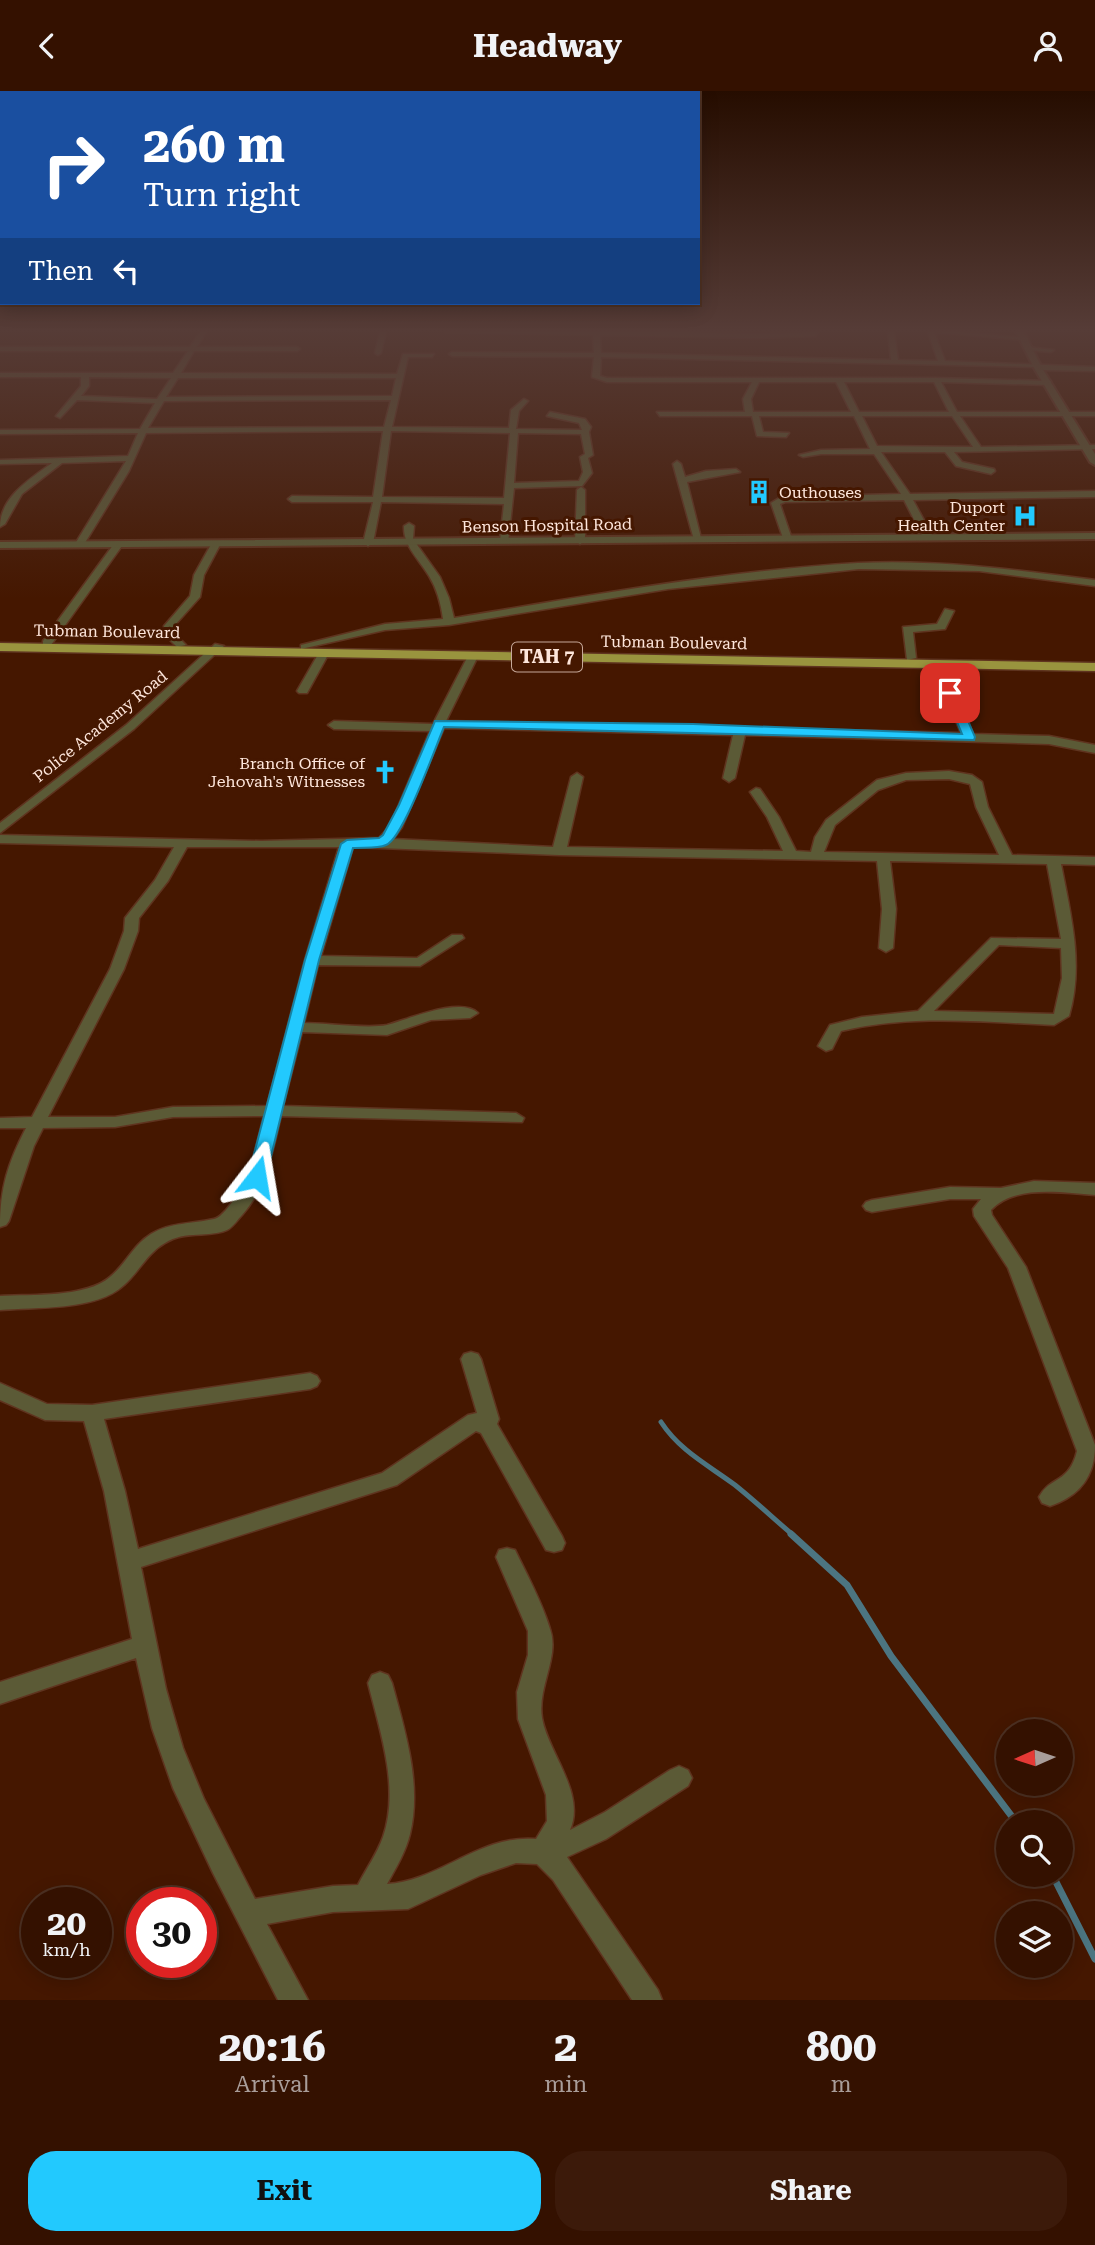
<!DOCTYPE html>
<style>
:root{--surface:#341100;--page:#3c1a0a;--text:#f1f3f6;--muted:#a99d99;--line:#4e3122;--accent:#22c9fe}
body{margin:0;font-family:"Roboto Serif",serif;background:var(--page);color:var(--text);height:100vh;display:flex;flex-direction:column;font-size:26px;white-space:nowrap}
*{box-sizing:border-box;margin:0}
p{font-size:23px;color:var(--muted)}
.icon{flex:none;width:38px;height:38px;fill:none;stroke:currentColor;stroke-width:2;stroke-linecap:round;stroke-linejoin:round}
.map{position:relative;height:1909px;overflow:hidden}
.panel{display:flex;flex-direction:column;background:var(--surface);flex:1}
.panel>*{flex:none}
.guide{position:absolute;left:0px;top:0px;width:700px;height:214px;box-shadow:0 4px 18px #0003,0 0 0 2px var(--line);background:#1a4fa0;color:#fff;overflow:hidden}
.needle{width:46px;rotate:267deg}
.tools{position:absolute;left:996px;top:1628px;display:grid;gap:14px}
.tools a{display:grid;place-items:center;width:77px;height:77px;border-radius:50%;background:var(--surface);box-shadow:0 4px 18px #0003,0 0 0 2px var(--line);font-size:35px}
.speed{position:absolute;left:21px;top:1796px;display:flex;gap:14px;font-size:35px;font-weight:700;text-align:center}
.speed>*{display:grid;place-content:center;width:91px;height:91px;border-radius:50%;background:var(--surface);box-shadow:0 4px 18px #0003,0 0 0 2px var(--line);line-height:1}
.speed small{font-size:18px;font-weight:400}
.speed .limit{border:10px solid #d22;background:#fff;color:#111}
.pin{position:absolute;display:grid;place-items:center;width:60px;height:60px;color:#fff;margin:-30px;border-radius:14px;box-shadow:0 4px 10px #0006}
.me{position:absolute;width:77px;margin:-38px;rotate:14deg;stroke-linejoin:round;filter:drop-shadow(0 0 5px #0008)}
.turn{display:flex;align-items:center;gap:24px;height:147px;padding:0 28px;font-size:32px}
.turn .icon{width:91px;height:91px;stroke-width:2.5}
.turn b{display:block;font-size:49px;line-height:60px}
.then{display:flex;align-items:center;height:66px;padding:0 28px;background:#0003;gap:14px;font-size:26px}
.eta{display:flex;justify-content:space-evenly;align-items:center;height:119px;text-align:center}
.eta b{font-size:42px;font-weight:700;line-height:49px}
.action{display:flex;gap:14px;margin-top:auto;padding:14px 28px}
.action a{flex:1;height:80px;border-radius:28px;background:var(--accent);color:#111;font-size:28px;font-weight:700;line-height:80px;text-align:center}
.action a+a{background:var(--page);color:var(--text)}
header{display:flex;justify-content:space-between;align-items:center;height:91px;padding:0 28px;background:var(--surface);font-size:32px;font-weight:700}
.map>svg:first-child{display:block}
</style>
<header><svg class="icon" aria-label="back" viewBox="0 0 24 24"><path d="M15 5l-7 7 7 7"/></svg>Headway<svg class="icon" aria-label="person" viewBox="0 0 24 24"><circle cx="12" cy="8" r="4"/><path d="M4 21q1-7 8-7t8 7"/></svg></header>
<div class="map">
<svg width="1095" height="1909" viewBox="0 0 1095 1909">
<rect width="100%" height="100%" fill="#451700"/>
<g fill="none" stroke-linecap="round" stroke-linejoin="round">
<!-- stream-far1 -->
<path stroke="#4c7581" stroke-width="5" d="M661,1331c19,29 47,43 74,63 20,16 39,34 58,50"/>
<!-- stream -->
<path stroke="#4c7581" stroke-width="7" d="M791,1443l56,51 44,71 125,166
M1052,1783l43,85"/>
<!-- minor casing -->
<g stroke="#5f341f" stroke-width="3">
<path id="minor" d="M200,241h6l-9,15h100l3,2 -3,2h-103l-13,22 216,1 6,-20h31l-2,3h-24l-16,70 117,1 2,-18 13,-11 4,2 -9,10 -3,18 66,1 -3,-7 -32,-7 3,-4 35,7 6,8 -2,5 4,23 -5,3 4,15 -10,13 -68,2 -6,55 -8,-2 4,-37 -123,-2 -8,41 -5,3 -5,-3 10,-41h-81l-4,-3 4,-3 81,1 10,-66 -237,2 -17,38 -46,75 -8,-2 51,-83 -64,2 -40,31 -17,30 -5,3c0,-30 30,-48 52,-64l-52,1v-4l128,-4 10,-23 -138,1v-4l140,-1 15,-26 -78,-3 -17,18 -4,-2 25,-30v-9h-81v-4h173l15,-22h-188v-4h190zM89,286l82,1 -14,21 -76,-3 8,-10zM178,287h218l-4,18 -226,1zM391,309l-7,27 -236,1 16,-27zM391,340l119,2 -6,65 -122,-1zM518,342l63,1 4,20 -5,3 3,15 -4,9 -65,2z
M380,241h6l-5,21 -3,2 -3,-2z
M445,241h233l78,2 62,-2 -3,4 -59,2 -156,-3 1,18 290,7 -3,-28h6l4,28 40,1 -10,-29h6l11,29 150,6v4l-57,-1 -3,-3 -434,-10 -1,19 7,2h329l115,3 -3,4 -107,-3 16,30h138v4h-135l21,31 114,-2v4l-141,3 8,10 32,7 1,2 -4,3 -35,-8 -11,-14h-64l29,42 185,-3v6l-182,3 20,37 -5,3 -5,-3 -19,-37 -119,2 -5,2 12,35 -8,2 -13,-38 10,-6 120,-3 -27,-40h-53l-18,3 -4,-2 22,-5 49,-1 -16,-33h-95l4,16 26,1 -3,4 -29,-1 -5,-20h-92l-3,-4h88l-2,-13 9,-17h-145l-15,-5 2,-20 -142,-1 -3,-2 3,-2 142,1 -1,-18zM759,291h77l15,30h-98l-2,-13zM844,291h90l15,30h-90zM862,325h90l21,31 -96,-1z
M935,241h25l66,6 -3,2z
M1028,256l26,3 -3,2 -25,-2z
M677,370l4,3 4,13 21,-6 30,-2 4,3 -53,10 15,60 -8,-2 -21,-76z
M581,396l4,3v51l-5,3 -5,-3 2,-51z
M409,432l5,3 -1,13 27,38 9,21 5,20c133,-22 268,-47 404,-55 79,-4 159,7 237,17v6l-116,-15 -120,-2 -191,20 -219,36 -64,5 -84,19v-4l84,-21 58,-5c-2,-15 -6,-30 -14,-43 -10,-17 -26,-30 -25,-50z
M116,450l8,2 -73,102h-8v-4z
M213,450l8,2 -17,32 -4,22 -26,29v7l12,12 -9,2 -13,-13v-8l26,-30 4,-21z
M945,518l9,2 -9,18 -32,3 3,26 -9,2 -4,-33 34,-3z
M215,553l9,2 -90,83 -134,104v-10l126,-98z
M320,560l9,2 -22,40h-8l-2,-2z
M473,562l5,3 -32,65 515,12 -17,-40 -1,-29 5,-3 5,3 3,29 17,41 76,2 46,9v8l-46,-9 -304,-9 -10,43 -6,4 -6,-4 10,-43 -289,-7 -42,99 -9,12 160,8 18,-70 6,-4 6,4 -16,70 216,4 -16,-34 -17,-25 6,-4 4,1 19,28 17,34 15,1 4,-15 11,-17 51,-40 29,-7 43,-2 23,4 10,7 6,25 24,48 83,2v8l-34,-1c10,52 23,101 8,152l-15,9c-71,-3 -143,-11 -213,6l-9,18 -6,2 -8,-5 12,-21 32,-8 56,-6 73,-73 70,1 -14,-75 -157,-3 6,48 -3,39 -7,4 -7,-4 3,-39 -5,-48 -318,-6 -206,-8 -32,109 96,2 35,-23h10l2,3 -44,28 -102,-1 -14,58c22,0 63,6 83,2 20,-5 73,-29 91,-12l-8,5 -39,2 -44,15 -85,-3 -19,74 233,7 8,5 -2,4 -241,-6c-9,36 -14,71 -39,99 -4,4 -9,12 -15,15 -17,8 -42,0 -62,13 -18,10 -26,29 -41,42 -27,26 -89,22 -124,25v-14c31,-2 86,2 110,-19 16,-13 23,-32 41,-43 20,-12 41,-10 63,-15 5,-1 8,-5 12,-9 24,-27 29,-60 38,-94l-91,1 -58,10 -72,1 -9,18 -25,75 -3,4 -6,2c0,-39 8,-64 26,-99h-26v-10l32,-1 78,-148 14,-38 1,-13 30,-38 19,-33 -174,-4v-8l261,6 118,-3 11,-12 40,-95 -96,-2 -6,-4 6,-4 99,3 35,-68zM949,688l21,5 6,23 23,48 -175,-3 11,-27 43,-35 28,-10zM187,756h152l-34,113 -38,146 -94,1 -58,10h-67l76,-148 14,-38 1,-13 29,-37zM999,854l62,3 1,30 -8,36 -120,-3z
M1034,1090l61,2v12c-32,-2 -80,-11 -104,15l1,5 34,52 69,178c0,31 -15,51 -45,61l-8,-3 -3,-6c11,-21 30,-13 38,-46l-69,-183 -34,-52 -1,-7 8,-10h-31l-78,13 -6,-2 -3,-4 3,-4 6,-2 78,-13 51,1z
M471,1261l7,2 3,5 18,60 -2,5 65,112 3,7 -3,7 -8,2 -8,-2 -65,-117 -5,-2 -79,54 -256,82 25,122 17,59 21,51 51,100 78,-13 25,-1c8,-16 19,-31 25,-48 17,-49 -3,-106 -15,-154l4,-8 8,-3 8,3 4,8c13,48 30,101 18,151 -4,17 -14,34 -23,50 53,-3 93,-50 149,-45l11,-18 -1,-26 -28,-76 -1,-27 11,-37v-24l-32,-74 3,-7 8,-2 8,2c12,25 27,52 35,79 10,28 -13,58 -8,89 6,35 44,75 28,112l35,-18 65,-42 9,-4 9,4 4,8 -4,8 -82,53 -39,18 91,133 4,10h-30l-79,-120 -16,-16 -21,-1 -35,12 -73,34 -75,3 -66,12 41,76h-30l-65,-127 -40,-85 -21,-60 -16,-70 -136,46v-22l132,-43 -28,-148 -20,-70 -39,-1 -45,-20v-17l47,21 45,1 218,-32 7,3 3,5 -3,5 -7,3 -206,30 21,72 13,58 244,-76 86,-58 9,-2 -16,-54 3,-5z"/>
</g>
<!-- tertiary casing -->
<g stroke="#5f341f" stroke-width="4">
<path id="tertiary" d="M1016,241h8l18,36 53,86v11l-5,-3 -56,-94z
M1095,442v6l-1095,9v-6z"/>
</g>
<!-- trunk casing -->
<g stroke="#5f341f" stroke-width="3">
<path id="trunk" d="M0,552l1095,20v8l-1095,-20z"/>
</g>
<!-- minor -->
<use href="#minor" fill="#5b5a36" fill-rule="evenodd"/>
<!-- tertiary -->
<use href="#tertiary" fill="#5b5a36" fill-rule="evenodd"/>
<!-- trunk -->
<use href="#trunk" fill="#99943e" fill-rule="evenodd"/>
</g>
<!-- sky -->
<linearGradient id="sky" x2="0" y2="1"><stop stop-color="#260d00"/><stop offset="0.47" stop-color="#563c37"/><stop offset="1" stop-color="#563c37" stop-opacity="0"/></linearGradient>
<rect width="1095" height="508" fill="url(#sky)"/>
<!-- route -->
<path fill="#22c9fe" stroke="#1683a5" stroke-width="2" d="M950,599l6,3 19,44 -1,3 -530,-13c-9,21 -41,112 -58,118 -9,4 -23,2 -33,3l-34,112 -53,217 -9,6 -6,-2 -3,-4 57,-217 36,-116 6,-4 32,-2 4,-3 16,-30 36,-84 258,3 269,10 -17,-41z"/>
<!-- icons -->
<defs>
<g id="building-bare" transform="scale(1.89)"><path d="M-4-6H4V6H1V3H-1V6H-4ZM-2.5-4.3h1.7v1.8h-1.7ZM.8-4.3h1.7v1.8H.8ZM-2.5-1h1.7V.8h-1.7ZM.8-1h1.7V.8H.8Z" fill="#22c9fe" stroke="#451700" stroke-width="2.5" paint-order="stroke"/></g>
<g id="hospital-bare" transform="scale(1.89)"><path d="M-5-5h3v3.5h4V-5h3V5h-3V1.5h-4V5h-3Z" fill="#22c9fe" stroke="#451700" stroke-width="2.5" paint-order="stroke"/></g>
<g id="church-bare" transform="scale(1.89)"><path d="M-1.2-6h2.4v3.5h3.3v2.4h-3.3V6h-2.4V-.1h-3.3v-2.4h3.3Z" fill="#22c9fe" stroke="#451700" stroke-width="2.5" paint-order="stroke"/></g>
</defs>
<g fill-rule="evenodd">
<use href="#building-bare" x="759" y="401"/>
<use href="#hospital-bare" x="1025" y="425"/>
<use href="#church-bare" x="385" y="681"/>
</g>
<g text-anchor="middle" stroke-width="6" stroke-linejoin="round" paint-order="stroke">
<!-- far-poi labels -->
<g font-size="16" fill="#fee6db" stroke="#451700" text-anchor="end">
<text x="779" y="407" text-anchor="start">Outhouses</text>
<text x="1005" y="422">Duport<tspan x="1005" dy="18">Health Center</tspan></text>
<text x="365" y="678">Branch Office of<tspan x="365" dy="18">Jehovah's Witnesses</tspan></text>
</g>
<!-- far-street labels -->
<g font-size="16" fill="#fee6db" stroke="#451700">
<text transform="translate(547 434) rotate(-1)" y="6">Benson Hospital Road</text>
<text transform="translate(107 540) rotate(1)" y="6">Tubman Boulevard</text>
<text transform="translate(674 551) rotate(1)" y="6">Tubman Boulevard</text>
<text transform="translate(100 635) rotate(-39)" y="6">Police Academy Road</text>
</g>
<!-- shield labels -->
<rect fill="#451700" stroke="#c6a899" stroke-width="2" x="512" y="551.5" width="70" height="29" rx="5"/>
<g font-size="18" font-weight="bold" fill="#fee6db">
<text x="547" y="572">TAH 7</text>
</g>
</g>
</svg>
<div class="tools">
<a><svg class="needle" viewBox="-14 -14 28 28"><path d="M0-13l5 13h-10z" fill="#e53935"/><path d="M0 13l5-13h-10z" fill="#a99d99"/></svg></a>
<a><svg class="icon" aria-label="search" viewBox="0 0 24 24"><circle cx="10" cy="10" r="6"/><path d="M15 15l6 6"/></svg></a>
<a><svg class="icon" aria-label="layers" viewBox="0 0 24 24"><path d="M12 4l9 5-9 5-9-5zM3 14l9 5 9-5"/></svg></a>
</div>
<div class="speed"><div>20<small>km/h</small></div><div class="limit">30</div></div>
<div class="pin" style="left:950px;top:602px;background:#d93025"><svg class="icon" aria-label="arrive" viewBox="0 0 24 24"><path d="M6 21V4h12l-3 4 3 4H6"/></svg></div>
<svg class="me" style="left:257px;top:1086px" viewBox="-20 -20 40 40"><path d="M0-17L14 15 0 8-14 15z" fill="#22c9fe" stroke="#fff" stroke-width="4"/></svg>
<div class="guide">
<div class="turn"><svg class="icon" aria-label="right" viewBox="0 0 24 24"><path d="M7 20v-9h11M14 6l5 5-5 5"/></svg><div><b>260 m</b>Turn right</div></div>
<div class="then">Then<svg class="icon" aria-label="left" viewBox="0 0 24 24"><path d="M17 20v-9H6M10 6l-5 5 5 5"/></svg></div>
</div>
</div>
<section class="panel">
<div class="eta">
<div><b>20:16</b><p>Arrival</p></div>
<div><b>2</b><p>min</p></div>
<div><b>800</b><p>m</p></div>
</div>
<div class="action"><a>Exit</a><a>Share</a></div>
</section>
